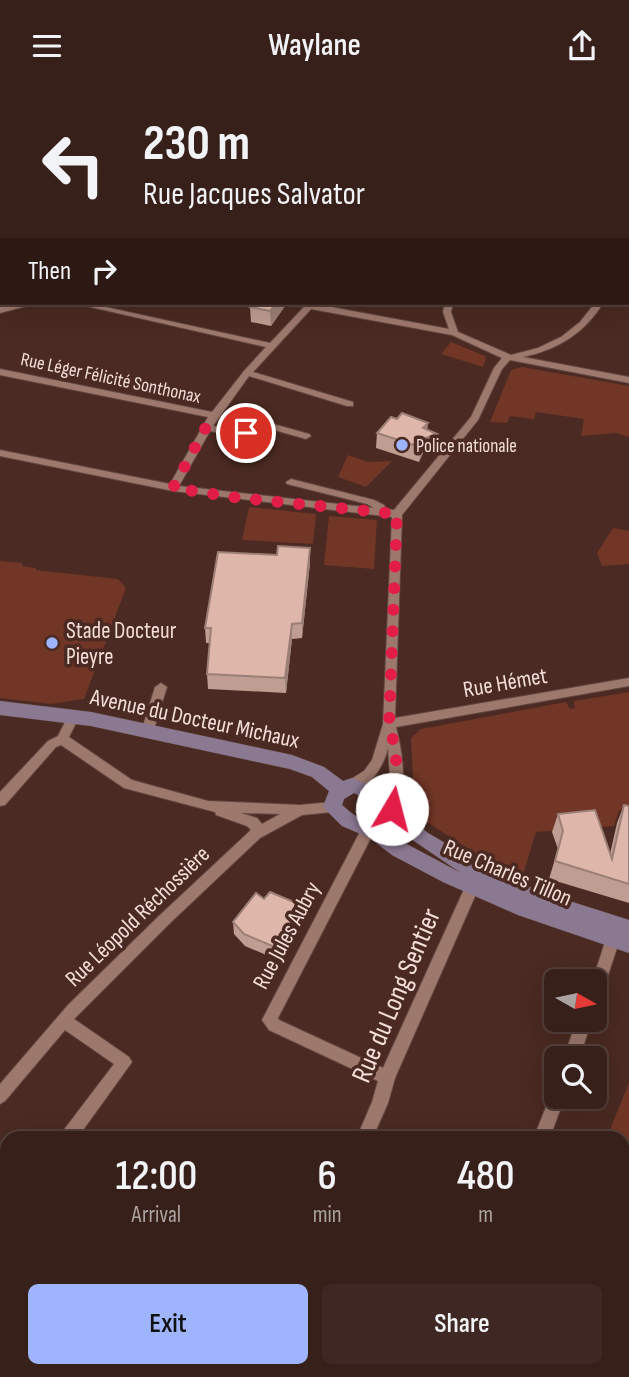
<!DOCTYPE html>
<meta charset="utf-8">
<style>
:root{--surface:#38201a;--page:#3f2823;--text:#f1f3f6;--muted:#aba3a2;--line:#523e39;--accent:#9eb4fd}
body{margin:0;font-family:"Sofia Sans Condensed",sans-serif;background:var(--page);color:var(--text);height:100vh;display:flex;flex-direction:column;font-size:26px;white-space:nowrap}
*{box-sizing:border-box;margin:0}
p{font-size:23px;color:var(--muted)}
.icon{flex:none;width:38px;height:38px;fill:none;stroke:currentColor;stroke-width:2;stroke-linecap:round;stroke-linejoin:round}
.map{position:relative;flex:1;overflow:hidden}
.panel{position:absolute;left:0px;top:1040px;width:630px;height:247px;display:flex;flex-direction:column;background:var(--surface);border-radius:21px 21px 0 0;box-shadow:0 7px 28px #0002,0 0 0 2px var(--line)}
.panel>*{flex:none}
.top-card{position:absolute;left:0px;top:0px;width:630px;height:214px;box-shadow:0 7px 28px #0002,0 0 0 2px var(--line);background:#38201a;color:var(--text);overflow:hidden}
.needle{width:46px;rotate:99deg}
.fabs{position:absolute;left:544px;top:878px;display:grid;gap:14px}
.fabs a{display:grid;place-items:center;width:63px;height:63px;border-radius:10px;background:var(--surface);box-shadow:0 7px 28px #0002,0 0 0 2px var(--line);font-size:35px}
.pin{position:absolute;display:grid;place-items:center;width:60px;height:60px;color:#fff;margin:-30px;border:4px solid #fff;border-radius:50%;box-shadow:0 2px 7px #0007}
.me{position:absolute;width:77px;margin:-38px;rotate:8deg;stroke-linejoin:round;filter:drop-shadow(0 0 5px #0008)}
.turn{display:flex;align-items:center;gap:24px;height:147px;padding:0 28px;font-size:32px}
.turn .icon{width:91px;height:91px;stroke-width:2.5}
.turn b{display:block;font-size:49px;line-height:60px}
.then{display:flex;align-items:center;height:66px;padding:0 28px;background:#0003;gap:14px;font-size:26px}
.eta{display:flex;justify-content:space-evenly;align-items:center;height:119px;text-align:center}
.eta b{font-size:42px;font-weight:600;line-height:49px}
.cta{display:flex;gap:14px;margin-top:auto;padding:14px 28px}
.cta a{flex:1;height:80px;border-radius:10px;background:var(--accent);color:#111;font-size:28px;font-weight:600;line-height:80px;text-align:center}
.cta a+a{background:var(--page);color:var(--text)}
header{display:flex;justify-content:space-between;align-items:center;height:91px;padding:0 28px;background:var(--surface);font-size:32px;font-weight:600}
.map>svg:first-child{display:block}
</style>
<header><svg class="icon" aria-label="menu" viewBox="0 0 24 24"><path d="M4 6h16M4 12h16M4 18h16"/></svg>Waylane<svg class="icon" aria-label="share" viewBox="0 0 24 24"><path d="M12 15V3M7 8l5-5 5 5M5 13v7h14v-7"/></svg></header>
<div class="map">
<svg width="629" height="1286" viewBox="0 0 629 1286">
<rect width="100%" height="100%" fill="#4a2a22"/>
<!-- green -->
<path fill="#713626" d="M451,251l34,14 1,3 -3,8 -42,-13z
M522,276l107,19v51l-13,-4 -35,3 3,-17 -48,-7 -2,7 -24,-3 -3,7 -17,-1 21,-52z
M348,364l20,7 24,-1 -26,26 -28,-10z
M249,416l67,7 -3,30 -71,-4z
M329,425l48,4 -3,49 -50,-4z
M613,437l16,3v33l-27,2 -5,-13z
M0,470l22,2v3l14,2v2l82,9 8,9 -42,111 -33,5 -51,-6z
M629,601v120l-10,-2 -5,16 -78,6 -14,46 -34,-16 -73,-48 -4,-76 10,-9 145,-27 4,7 5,-1 -1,-7z
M629,992v294h-120l3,-7h111v-233h-16z
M7,1219v60h160l2,7h-169v-56z"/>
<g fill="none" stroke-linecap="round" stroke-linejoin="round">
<!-- street casing -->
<g stroke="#624740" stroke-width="2">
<path id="street" d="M244,0h7l-8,2z
M327,0h7l-8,2z
M388,0h7l-8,2z
M440,0h6l-7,2z
M0,60h2v4h-2z
M629,120v6h-1v-6z
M0,168h2v4h-2z
M628,171h1v4h-1z
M23,212h15l-38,10v-6z
M73,212h14l183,40 34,-36 -12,-2 -1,-2h25l-1,1 134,25 -6,-17 2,-9h8l-2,9 7,20 53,23 27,-7 23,-11 19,-15 15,-19h8c-18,30 -46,47 -80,54l106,20v6l-119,-23 -8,9 -24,51 -76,95 -7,203 234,-40v8l-233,41c7,27 11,60 1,86l-5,1 -5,-1 -1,-4 4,-32 -2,-29c-4,17 -19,45 -40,41l-2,-4 2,-4 16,-10 8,-11 11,-36 9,-207 -219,-26 -173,-35v-6l170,34 38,-67 -208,-42v-6l212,43 32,-41 22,-24zM311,218l141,26 50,23 -8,10 -23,49 -77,93 -8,-1 -2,-4 -10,-5 -83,-21 -5,3 1,2 80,20 7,4 -195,-22 31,-55c19,4 34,7 50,-5l46,13 5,-3 -2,-2 -50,-14 -19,10 -27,-4 36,-50 98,30h6v-4l-100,-30z
M161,592l6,4 -13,42 -2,3h-8l-2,-3 13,-42z
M73,621l6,5 -10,20 63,43 76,21 92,4 32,-3 5,1 1,4 -1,4 -5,1 -30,3 -42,23 -91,86 -95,95 55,38 3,5 -54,75h-17l2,-6 51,-67 -49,-34 -60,71 -5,3v-20l68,-79 91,-89 92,-86 -4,-4 -31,-11 -1,-3 -91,-24 -63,-43 -5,2 -51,58 -5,1v-14l48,-51 10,-5 11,-22zM241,722l39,1 -18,10 -5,-6z
M368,734l5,1 2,4 -97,188 1,2 104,48 88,-194 5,-2 5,2 2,4 -88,200 -7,25 -15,34h-16l15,-35 6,-21 -109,-51 -7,-10 101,-194z
M613,842l5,2 2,4 -18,54 -2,5 -5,2v-18h-3l14,-43 2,-4z
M577,929h15l-13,39h-16z
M556,999v7h9l-15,40h-16l18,-45z
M7,1124v22l-7,4v-22z
M239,1279h18l-3,7h-18z"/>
</g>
<!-- secondary casing -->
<g stroke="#624740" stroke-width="1">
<path id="secondary" d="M542,0h10l-11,2z
M628,34h1v6h-1z
M0,148h2v6h-2z
M0,610l91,11 201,43 32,12 19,14 9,-3 32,12 11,9 7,13 26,21 56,33 57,26 88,28v33l-111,-38 -75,-33 -51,-27 -22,-17 -28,-12 -19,-19 6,-16 -17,-14 -22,-8 -199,-43 -91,-11zM354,702l17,8 13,14 -8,7c-14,0 -24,-8 -34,-17l2,-6zM395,737l66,45 -62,-33 -9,-7z"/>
</g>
<!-- primary casing -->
<g stroke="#624740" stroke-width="2">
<path id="primary" d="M266,0h17l1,2h-17z
M628,68h1v6h-1z"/>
</g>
<!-- street -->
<use href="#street" fill="#9d786d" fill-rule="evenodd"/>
<!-- secondary -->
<use href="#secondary" fill="#8b7991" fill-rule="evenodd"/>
<!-- primary -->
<use href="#primary" fill="#7a79b6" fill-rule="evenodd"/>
</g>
<!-- wall -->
<path fill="#bf9d92" d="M285,215l-14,20 -20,-4 -1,-15z
M428,339l8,19 -13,4 -4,9 -43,-14 1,-15z
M310,472l-8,75 -10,1 -6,54 -78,-4 -1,-15 3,-31h-4l-1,-15z
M624,714l5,1v97l-80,-24 9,-30 -6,-17 6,-18 52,40 7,-31z
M264,808l37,6v13l-23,42 -33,-14 -11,-12 -1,-12z"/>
<!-- shaded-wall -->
<path fill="#9b7f77" d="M2,88v21l-2,1v-21z
M276,212h9v3l-14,20 -1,-15z
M428,332l-1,14 10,-3 -1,15 -13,4 -4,9 4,-34z
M310,457v15l-8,75v-15z
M292,533v15l-6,54 -1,-15z
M301,814v13l-23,42 -1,-12z"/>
<!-- building -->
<path fill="#deb6aa" stroke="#9b7f77" stroke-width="2" d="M414,0h13l-2,2h-12z
M0,63h2v25l-2,1z
M254,212h22l-6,8 -20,-4z
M402,322l26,10 -5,5 14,6 -12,4 -5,9 -43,-14 14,-16 6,2z
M278,455l32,2 -8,75 -10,1 -7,54 -78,-4 4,-46h-6l13,-76 59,3z
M624,714l5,1v78l-74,-23 8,-30 -5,-17 37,-4 17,49z
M270,801l31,13 -24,43 -33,-14 -11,-12 23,-29 8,6z"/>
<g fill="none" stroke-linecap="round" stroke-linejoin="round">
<!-- route -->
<path stroke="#e11d48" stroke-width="12" stroke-dasharray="0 21.6" d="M246,342l-6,2 -34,-8 -33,61 59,9 165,17 -8,211c9,29 10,54 3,84"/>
</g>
<!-- markers -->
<g fill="#9eb4fd" stroke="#4a2a22" stroke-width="2.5">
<circle cx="402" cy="354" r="7"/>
<circle cx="52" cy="552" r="7"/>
</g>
<g text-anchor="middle" stroke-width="7" stroke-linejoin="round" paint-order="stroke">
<!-- far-street labels -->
<g font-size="19" fill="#f3ded8" stroke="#4a2a22">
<text transform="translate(111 286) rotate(12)" y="7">Rue Léger Félicité Sonthonax</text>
</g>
<!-- far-poi labels -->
<g font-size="19" fill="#f3ded8" stroke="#4a2a22" text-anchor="start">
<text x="416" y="361">Police nationale</text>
</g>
<!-- poi labels -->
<g font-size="23" fill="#f3ded8" stroke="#4a2a22" text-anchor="start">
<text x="66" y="547">Stade Docteur<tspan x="66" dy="26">Pieyre</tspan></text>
</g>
<!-- street labels -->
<g font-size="23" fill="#f3ded8" stroke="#4a2a22">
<text transform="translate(505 591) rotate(-10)" y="8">Rue Hémet</text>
<text transform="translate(195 627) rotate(12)" y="8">Avenue du Docteur Michaux</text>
<text transform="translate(508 781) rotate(23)" y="8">Rue Charles Tillon</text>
<text transform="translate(137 825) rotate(-44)" y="8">Rue Léopold Réchossière</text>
<text transform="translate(286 844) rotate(-62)" y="8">Rue Jules Aubry</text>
</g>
<!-- near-street labels -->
<g font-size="28" fill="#f3ded8" stroke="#4a2a22">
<text transform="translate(395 904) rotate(-67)" y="10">Rue du Long Sentier</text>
</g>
</g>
</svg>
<div class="fabs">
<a><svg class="needle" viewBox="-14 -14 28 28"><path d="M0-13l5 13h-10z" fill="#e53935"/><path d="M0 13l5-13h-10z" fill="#aba3a2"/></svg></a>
<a><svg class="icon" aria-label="search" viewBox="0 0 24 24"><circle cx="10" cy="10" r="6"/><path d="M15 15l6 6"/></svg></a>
</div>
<div class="pin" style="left:246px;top:342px;background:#d93025"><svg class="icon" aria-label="arrive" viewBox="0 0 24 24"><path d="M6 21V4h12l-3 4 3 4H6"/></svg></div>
<svg class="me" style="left:392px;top:718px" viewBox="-20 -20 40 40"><circle r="19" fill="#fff"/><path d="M0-13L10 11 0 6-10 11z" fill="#e11d48"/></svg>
<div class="top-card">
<div class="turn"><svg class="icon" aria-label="left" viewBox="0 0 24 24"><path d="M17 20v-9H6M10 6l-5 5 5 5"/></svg><div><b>230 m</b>Rue Jacques Salvator</div></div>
<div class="then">Then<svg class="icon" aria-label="right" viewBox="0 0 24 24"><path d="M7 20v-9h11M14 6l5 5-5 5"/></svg></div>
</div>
<section class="panel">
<div class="eta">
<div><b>12:00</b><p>Arrival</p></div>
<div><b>6</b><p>min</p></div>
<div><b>480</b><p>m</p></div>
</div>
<div class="cta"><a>Exit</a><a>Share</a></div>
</section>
</div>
